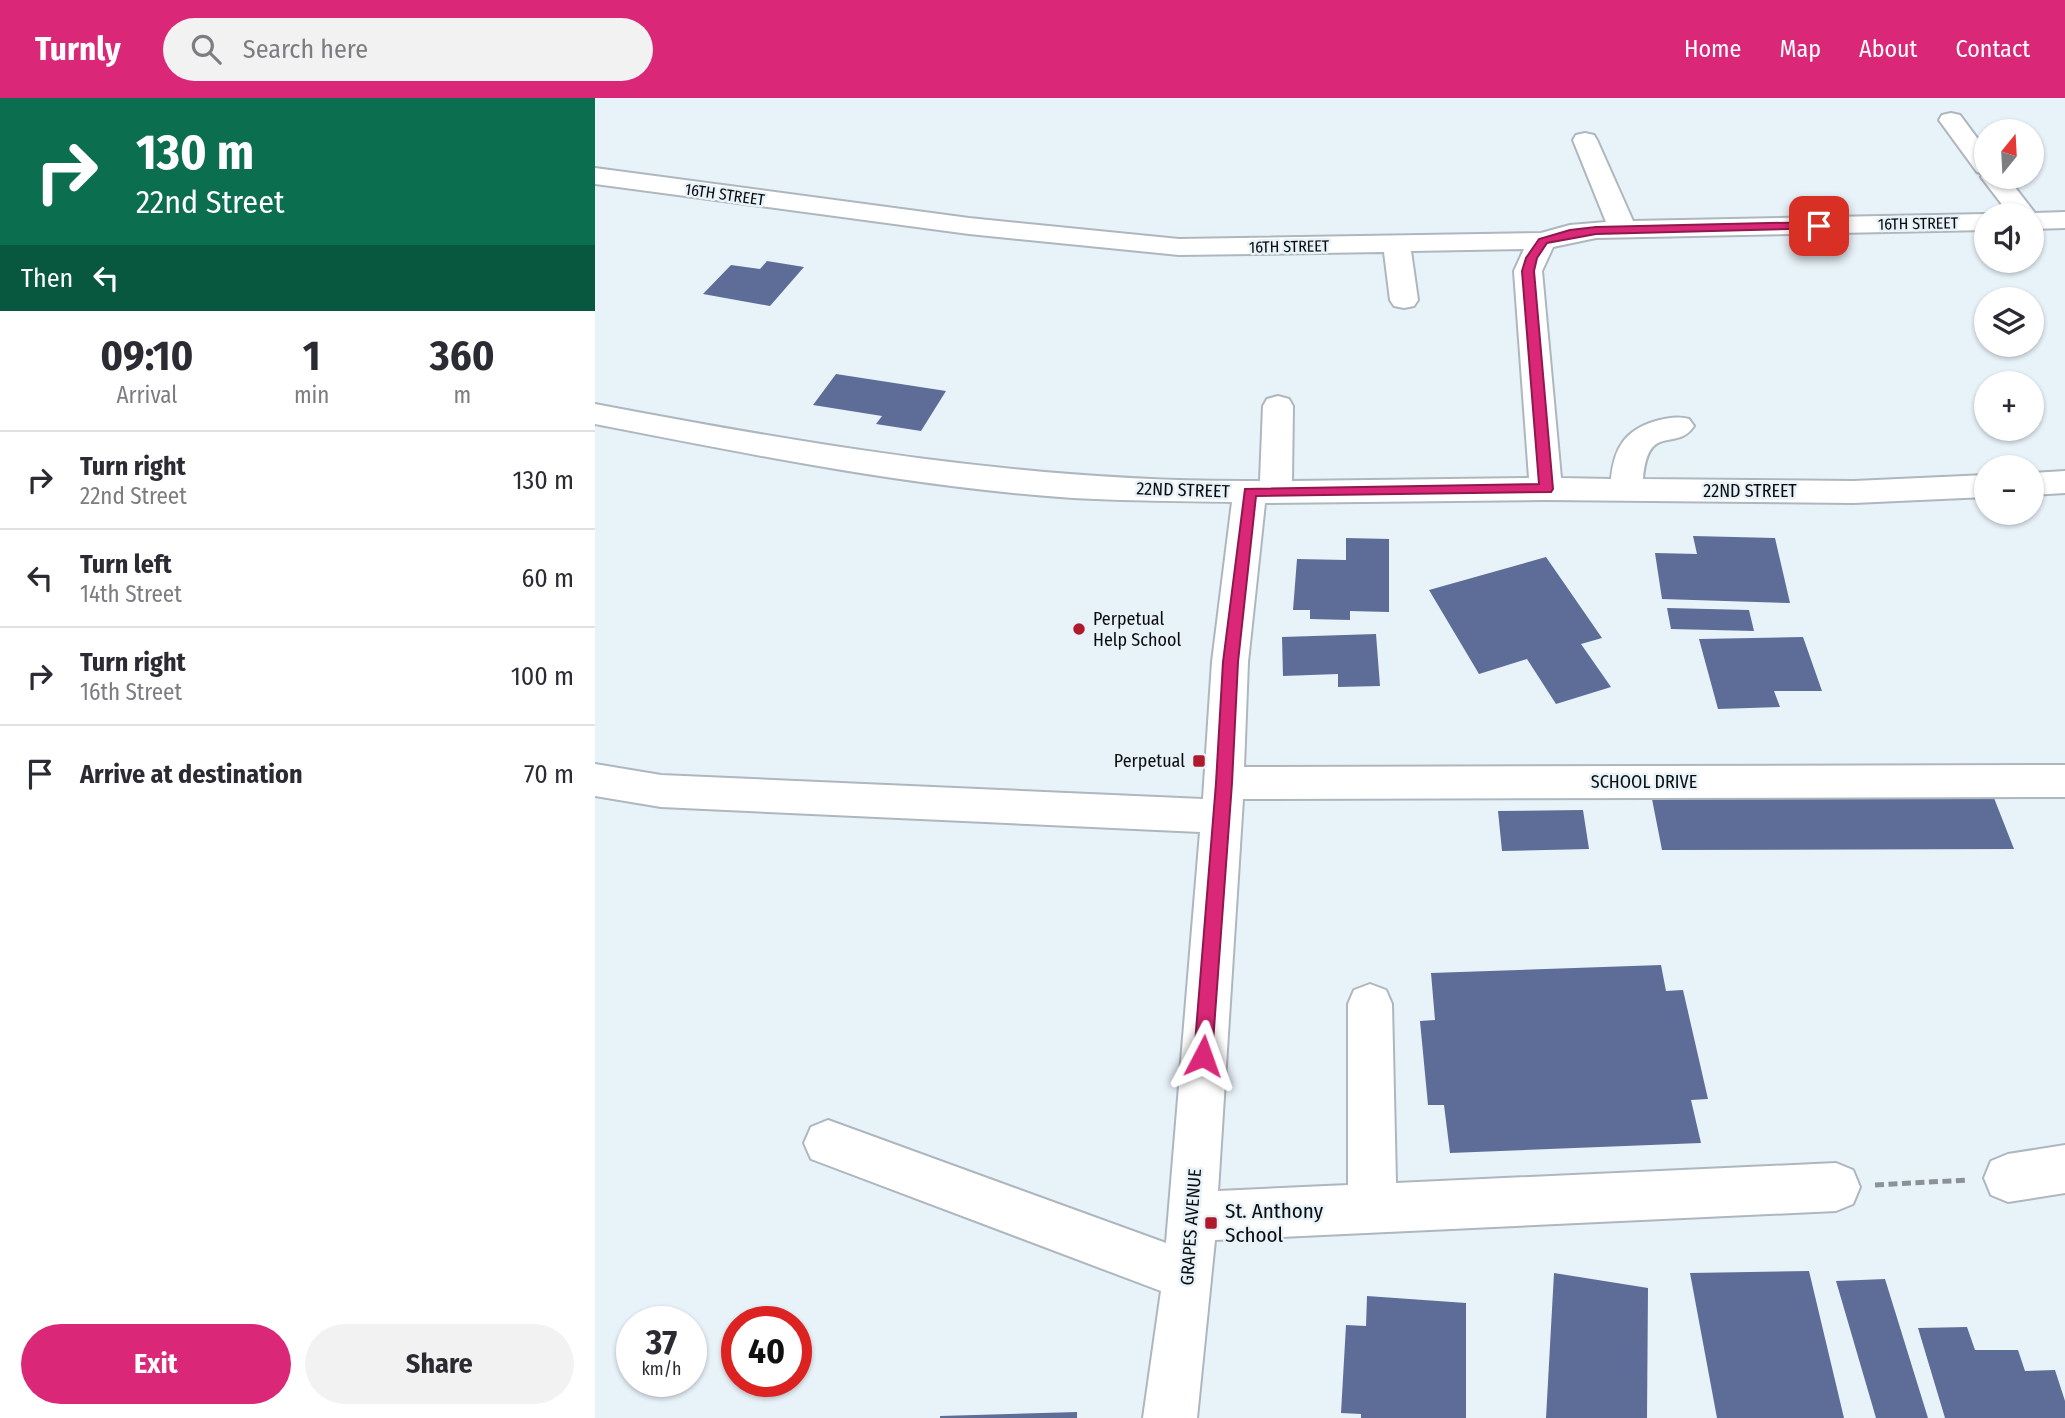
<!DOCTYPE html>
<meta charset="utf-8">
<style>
:root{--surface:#fff;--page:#f2f2f3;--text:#2b2b33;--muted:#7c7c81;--line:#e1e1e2;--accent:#db2777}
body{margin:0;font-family:"Fira Sans Condensed",sans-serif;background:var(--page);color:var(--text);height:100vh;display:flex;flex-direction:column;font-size:26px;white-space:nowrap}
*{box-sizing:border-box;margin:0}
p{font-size:23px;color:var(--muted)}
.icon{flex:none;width:38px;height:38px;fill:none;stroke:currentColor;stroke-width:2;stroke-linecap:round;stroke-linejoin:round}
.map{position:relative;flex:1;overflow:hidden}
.side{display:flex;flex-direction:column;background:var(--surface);width:595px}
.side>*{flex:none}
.top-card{background:#0b6e4f;color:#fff;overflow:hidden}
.needle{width:46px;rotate:18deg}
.fabs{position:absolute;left:1379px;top:21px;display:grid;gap:14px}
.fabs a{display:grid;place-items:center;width:70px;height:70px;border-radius:50%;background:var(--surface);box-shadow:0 2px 5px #0004;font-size:35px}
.speed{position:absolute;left:21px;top:1208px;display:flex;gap:14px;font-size:35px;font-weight:700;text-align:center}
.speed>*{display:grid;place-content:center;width:91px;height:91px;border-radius:50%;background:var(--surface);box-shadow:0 2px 5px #0004;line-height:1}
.speed small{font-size:18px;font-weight:400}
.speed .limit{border:10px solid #d22;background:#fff;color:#111}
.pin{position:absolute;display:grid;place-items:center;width:60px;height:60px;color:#fff;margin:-30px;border-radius:14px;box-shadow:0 4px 10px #0006}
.me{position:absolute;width:77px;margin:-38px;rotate:4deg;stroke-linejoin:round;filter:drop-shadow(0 0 5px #0008)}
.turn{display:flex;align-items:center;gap:24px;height:147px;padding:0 21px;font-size:32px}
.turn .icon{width:91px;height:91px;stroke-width:2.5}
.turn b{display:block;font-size:49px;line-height:60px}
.then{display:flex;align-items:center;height:66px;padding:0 21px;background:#0003;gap:14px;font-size:26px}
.eta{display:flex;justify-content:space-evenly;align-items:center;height:119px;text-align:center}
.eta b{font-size:42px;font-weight:700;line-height:49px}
.primary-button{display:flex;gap:14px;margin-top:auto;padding:14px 21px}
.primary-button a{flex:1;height:80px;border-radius:42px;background:var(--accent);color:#fff;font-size:28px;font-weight:700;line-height:80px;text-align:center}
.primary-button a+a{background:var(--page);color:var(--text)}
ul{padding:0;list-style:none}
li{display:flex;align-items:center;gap:21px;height:98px;padding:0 21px;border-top:2px solid var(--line)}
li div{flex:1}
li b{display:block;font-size:26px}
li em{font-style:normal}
header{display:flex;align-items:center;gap:42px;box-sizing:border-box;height:98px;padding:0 35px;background:var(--accent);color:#fff}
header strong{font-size:33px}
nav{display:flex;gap:38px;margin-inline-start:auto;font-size:24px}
.search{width:490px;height:63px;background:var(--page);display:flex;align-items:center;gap:18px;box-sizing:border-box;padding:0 24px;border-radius:38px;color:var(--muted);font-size:26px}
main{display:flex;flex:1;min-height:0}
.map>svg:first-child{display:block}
</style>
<header>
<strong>Turnly</strong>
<div class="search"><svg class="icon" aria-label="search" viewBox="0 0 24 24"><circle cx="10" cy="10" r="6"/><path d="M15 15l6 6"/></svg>Search here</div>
<nav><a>Home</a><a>Map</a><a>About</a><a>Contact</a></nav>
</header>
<main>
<section class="side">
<div class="top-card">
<div class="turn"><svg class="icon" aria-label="right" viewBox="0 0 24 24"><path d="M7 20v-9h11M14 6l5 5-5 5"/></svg><div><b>130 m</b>22nd Street</div></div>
<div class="then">Then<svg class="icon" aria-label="left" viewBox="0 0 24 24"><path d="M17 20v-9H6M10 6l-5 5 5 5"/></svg></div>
</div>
<div class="eta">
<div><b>09:10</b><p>Arrival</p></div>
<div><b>1</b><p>min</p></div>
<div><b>360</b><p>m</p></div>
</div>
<ul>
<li><svg class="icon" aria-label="right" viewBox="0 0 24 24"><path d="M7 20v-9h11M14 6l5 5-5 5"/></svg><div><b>Turn right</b><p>22nd Street</p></div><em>130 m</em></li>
<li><svg class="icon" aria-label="left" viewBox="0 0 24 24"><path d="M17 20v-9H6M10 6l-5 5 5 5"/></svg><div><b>Turn left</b><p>14th Street</p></div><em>60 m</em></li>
<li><svg class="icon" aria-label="right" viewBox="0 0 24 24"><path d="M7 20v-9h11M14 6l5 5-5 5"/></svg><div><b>Turn right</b><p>16th Street</p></div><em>100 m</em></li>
<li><svg class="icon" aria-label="arrive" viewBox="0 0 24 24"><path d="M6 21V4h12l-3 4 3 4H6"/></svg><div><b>Arrive at destination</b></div><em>70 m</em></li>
</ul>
<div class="primary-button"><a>Exit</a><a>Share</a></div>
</section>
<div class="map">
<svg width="1470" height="1320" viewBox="0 0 1470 1320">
<rect width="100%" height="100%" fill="#e8f2f9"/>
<!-- building -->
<path fill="#5d6d98" d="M172,163l37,6 -34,39 -67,-12 28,-29 29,4z
M241,276l110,17 -25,40 -45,-7 6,-8 -69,-11z
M1098,438l82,2 15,65 -128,-4 -7,-46 42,1z
M751,440l43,1v73l-39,-1v9l-40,-1v-9h-17l4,-51 49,1z
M951,459l56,81 -21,6 30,43 -55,17 -29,-45 -48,15 -50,-84z
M1072,510l82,2 5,21 -83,-2z
M781,536l4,52 -42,1v-13l-55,2 -1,-39z
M1208,539l19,54h-48l6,16 -62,2 -19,-70z
M1399,700l20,51 -352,1 -10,-51z
M988,712l6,39 -87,2 -4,-40z
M1066,867l5,26 17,-1 25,109 -17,1 10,43 -251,10 -6,-48h-16l-8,-84 15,-1 -4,-47z
M1214,1173l35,147h-127l-27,-145z
M959,1175l94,15 -1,130h-101z
M1290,1181l43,139h-52l-40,-137z
M772,1198l99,7v115h-105v-4l-20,-1 5,-88 20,1z
M1372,1229l8,23h43l7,21 30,-1 10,31v17h-120l-27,-90z
M482,1314v6h-137v-2z"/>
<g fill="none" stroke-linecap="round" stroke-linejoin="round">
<!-- minor casing -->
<g stroke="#aeb7be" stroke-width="4">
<path id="minor" d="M1356,15l9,2 26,35v27h21l28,36 30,-1v16l-33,1v-14h-22l-29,-38 2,-3 -6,-2 -38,-52 3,-5z
M990,35l9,2 3,5 36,81 353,-7 5,1h-5v15l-390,8 -43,9 -11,24 19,207 50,1c3,-31 14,-49 45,-58 12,-3 21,-5 33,-2l5,7c-18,27 -46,-5 -51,53l211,2 132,-6v22l-132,6 -308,-3 -281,3 -17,159 -4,105 821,-2v32l-822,2 -25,392 130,-6v-181l6,-14 16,-6 16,6 6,14 4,179 440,-20 17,7 7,17 -7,17 -17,7 -621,29 -18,178h-54l18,-127 -350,-132 -7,-16 7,-16 17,-7 338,123 34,-411 -539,-25 -66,-11v-32l66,11 542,24 9,-137 20,-160c-53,-1 -106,-1 -159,-4 -161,-11 -320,-43 -478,-74v-20c220,42 440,79 665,77l3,-75 4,-7 11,-3 11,3 4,7 -1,75 237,-3 -15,-207 10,-22 -113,2 7,49 -4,6 -10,2 -10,-2 -4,-6 -6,-48 -205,3 -210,-21 -374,-50v-16l374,50 210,21 362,-6 29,-8 36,-3 -33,-82 3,-5z
M1470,373v22l-33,2v-22z
M1470,1047v48l-57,9 -17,-7 -7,-17 7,-17 17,-7z"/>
</g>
<!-- path -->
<path stroke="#8b9297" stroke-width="5" stroke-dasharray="9 4.5" stroke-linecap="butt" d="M1280,1087l93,-5"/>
<!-- minor -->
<use href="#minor" fill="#fff" fill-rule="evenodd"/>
</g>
<!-- route -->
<path fill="#db2777" stroke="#8e194d" stroke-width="2" d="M1224,124l4,1v5l-227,6 -49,9 -10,15 -3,13 19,218 -2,3 -295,4 -18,166 -6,121 -20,273 -2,6 -7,3 -7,-3 -2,-6 22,-273 7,-121 22,-173 294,-5 -17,-213 4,-13 13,-19 31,-9 26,-3z"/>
<!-- markers -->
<g fill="#ae1a2b" stroke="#e8f2f9" stroke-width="2.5">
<circle cx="484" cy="531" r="7"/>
<rect x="597" y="656" width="14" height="14" rx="3.5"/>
<rect x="609" y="1118" width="14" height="14" rx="3.5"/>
</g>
<g text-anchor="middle" stroke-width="5" stroke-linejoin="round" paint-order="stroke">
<!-- far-street labels -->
<g font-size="16" fill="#0a0d10" stroke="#e8f2f9">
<text transform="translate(130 96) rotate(8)" y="6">16TH STREET</text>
<text transform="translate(1323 125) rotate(-1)" y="6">16TH STREET</text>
<text transform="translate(694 148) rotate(-1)" y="6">16TH STREET</text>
</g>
<!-- street labels -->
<g font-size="18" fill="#0a0d10" stroke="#e8f2f9">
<text transform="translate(588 392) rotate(2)" y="6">22ND STREET</text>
<text x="1155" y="399">22ND STREET</text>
<text x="1049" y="690">SCHOOL DRIVE</text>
<text transform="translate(596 1129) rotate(-86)" y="6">GRAPES AVENUE</text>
</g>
<!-- poi labels -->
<g font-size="18" fill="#0a0d10" stroke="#e8f2f9" text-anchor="start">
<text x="498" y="527">Perpetual<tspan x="498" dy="21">Help School</tspan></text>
<text x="590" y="669" text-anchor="end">Perpetual</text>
</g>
<!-- near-poi labels -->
<g font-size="21" fill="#0a0d10" stroke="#e8f2f9" text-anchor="start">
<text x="630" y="1120">St. Anthony<tspan x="630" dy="24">School</tspan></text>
</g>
</g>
</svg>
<div class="fabs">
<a><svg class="needle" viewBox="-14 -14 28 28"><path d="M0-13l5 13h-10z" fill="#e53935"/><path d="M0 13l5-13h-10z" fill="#7c7c81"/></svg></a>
<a><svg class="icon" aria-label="sound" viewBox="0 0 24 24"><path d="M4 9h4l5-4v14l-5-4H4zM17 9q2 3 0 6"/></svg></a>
<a><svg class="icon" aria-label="layers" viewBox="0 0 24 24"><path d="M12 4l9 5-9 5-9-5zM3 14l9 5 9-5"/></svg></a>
<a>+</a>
<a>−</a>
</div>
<div class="speed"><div>37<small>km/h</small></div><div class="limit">40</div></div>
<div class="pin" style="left:1224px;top:128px;background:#d93025"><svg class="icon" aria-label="arrive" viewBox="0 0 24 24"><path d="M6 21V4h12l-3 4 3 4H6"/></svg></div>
<svg class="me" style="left:608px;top:958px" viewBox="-20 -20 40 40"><path d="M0-17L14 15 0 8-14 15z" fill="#db2777" stroke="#fff" stroke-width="4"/></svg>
</div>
</main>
